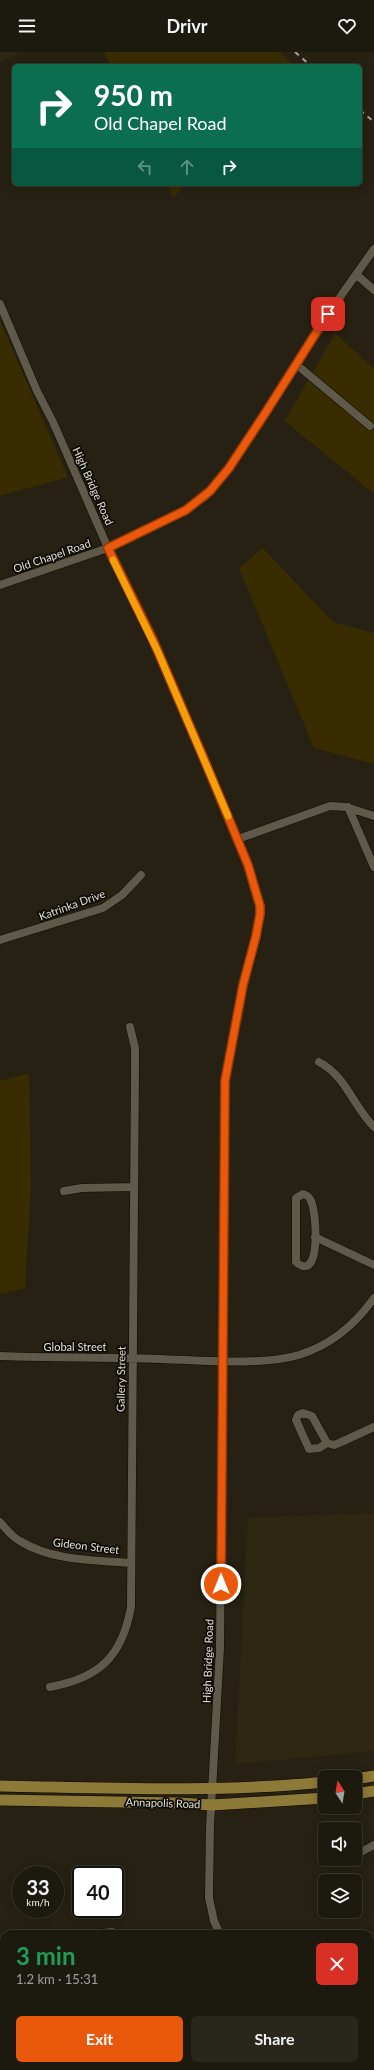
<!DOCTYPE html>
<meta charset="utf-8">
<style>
:root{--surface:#1c190e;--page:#29261c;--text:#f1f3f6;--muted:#a0a09e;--line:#3a382e;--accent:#ea580c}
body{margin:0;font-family:Lato,sans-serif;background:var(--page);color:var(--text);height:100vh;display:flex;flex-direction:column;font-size:15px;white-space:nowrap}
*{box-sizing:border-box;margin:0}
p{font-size:13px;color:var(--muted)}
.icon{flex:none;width:22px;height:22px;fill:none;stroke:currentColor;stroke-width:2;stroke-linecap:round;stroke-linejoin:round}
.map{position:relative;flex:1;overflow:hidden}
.panel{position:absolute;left:0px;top:1878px;width:374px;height:140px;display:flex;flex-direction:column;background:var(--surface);border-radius:12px 12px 0 0;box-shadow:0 2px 10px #0003,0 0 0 1px var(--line)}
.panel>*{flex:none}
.guide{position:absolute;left:12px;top:12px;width:350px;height:122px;border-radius:6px;box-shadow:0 2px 10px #0003,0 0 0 1px var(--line);background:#0b6e4f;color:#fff;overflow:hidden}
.needle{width:26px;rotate:348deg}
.fabs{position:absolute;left:318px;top:1718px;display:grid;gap:8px}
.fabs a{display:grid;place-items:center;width:44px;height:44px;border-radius:6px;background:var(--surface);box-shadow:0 2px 10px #0003,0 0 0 1px var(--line);font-size:20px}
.speed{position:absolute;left:12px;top:1814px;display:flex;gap:8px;font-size:20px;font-weight:700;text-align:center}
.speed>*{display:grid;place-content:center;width:52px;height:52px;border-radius:50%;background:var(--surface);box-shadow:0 2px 10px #0003,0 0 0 1px var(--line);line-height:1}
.speed small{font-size:10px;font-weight:400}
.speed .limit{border:2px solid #111;border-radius:6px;background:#fff;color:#111}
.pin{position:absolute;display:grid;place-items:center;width:34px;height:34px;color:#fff;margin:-17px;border-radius:8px;box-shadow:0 2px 6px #0006}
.me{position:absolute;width:44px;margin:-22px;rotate:0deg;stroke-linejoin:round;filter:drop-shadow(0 0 3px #0008)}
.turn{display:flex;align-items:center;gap:14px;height:84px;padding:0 16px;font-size:18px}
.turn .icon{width:52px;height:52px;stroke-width:2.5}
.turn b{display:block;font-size:28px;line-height:34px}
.lanes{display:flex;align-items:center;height:38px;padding:0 16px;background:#0003;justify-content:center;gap:20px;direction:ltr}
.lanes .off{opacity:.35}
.round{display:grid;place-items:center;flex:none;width:42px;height:42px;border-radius:6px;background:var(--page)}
.head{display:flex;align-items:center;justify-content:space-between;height:68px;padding:0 16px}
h1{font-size:24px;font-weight:700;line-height:30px;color:#1e9e55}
.action{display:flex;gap:8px;margin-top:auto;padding:8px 16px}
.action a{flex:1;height:46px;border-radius:6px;background:var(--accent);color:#fff;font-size:16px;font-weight:700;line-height:46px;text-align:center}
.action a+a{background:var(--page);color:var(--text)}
header{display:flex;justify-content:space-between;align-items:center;height:52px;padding:0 16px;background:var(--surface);font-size:18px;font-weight:700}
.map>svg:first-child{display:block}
</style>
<header><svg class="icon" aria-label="menu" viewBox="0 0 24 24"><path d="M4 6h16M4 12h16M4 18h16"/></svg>Drivr<svg class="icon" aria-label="heart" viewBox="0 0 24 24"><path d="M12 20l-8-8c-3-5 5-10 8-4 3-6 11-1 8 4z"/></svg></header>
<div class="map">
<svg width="374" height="2018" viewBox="0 0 374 2018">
<rect width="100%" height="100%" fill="#262112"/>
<!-- built -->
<path fill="#2e2711" d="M0,0h22l-22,10z
M374,1461v238l-139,13 13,-246z"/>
<!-- green -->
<path fill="#382c00" d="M104,0h176l15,14h-184z
M166,132h22l-15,13z
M0,269l68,156 -68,19z
M335,281l39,36v125l-89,-73z
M263,496l70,74 41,11v131l-60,-16 -75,-180z
M29,1021l2,113 -6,102 -25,6v-213z"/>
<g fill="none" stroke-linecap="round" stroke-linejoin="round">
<!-- minor casing -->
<g stroke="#0f0a01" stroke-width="9">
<path id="minor" d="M357,223l17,15
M0,252l37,87 16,31 55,126 50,104 47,107 39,95 8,22 8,30v8l-3,23 -14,48 -18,96 -5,567 -10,178 -1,72 5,23 6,13
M297,313l73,61
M0,533l108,-37 78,-38 19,-13 24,-29 68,-103 31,-51 46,-65
M348,755l26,60
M238,787l92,-33 16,1 28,9
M0,888l103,-32 19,-13 19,-20
M319,1010c27,14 34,44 55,65
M64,1139l18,-3 52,-1
M303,1142c3,1 6,2 7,5 7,10 12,86 -14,63v-64z
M315,1185l59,28
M0,1304c53,2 107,1 160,3 39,1 102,7 139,-4 32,-10 56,-30 75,-57
M303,1361l9,3 15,27 -8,5 -10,1 -13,-29 2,-5z
M327,1391l7,2 5,-2 35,-16
M0,1470c6,7 12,15 20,19 32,20 74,19 111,22
M50,1635c49,-9 72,-30 81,-80l4,-537v-22l-5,-21
M355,1803l19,-10
M93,1882l19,-2
M0,1890h4
M287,2014l1,4
M32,2018l2,-4"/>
</g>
<!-- major casing -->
<g stroke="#0f0a01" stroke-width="12">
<path id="major" d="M355,1727l19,-3
M0,1734c108,2 217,7 325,-4
M355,1742l19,-3
M0,1748l179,3 33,2 113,-7"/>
</g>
<!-- minor -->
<use href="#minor" stroke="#5e5948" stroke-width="8"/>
<!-- major -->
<use href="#major" stroke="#8d7a38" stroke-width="11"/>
<!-- rail -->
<path stroke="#a6a397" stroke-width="2" stroke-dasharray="5 5" stroke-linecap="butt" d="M295,0l16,14
M360,58l14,12"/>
</g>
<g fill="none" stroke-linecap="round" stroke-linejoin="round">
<!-- route casing -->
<g stroke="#983908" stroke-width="10">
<path id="route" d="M221,1532l4,-503 18,-96 13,-49 4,-22v-8l-12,-41 -44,-106 -51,-119 -45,-92 78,-38 24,-19 19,-23 37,-56 62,-98"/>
</g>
<!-- route -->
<use href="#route" stroke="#ea580c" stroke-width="7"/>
<!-- slow -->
<path stroke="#f59e0b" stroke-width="7" d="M113,508l45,92 70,164"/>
</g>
<g text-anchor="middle" stroke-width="3.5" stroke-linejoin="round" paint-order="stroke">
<!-- street labels -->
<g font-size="11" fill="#e3e0d6" stroke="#0d0b05">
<text transform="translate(93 434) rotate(66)" y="4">High Bridge Road</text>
<text transform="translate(52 504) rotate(-19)" y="4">Old Chapel Road</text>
<text transform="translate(72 853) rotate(-20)" y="4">Katrinka Drive</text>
<text x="75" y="1299">Global Street</text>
<text transform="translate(121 1327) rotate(-89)" y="4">Gallery Street</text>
<text transform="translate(86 1494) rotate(7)" y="4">Gideon Street</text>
<text transform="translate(208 1609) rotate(-88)" y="4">High Bridge Road</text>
<text transform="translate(163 1751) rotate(2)" y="4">Annapolis Road</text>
</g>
</g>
</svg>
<div class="fabs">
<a><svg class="needle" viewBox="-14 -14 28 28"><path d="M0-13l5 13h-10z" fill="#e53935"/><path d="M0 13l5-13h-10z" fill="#a0a09e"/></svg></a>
<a><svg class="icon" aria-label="sound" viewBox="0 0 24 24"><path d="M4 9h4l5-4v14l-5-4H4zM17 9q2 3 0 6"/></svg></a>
<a><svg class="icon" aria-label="layers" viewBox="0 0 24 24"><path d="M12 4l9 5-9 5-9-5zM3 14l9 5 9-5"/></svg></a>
</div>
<div class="speed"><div>33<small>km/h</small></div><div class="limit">40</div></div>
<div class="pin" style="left:328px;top:262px;background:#d93025"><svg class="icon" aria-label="arrive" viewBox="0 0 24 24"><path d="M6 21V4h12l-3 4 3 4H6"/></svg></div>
<svg class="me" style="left:221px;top:1532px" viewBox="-20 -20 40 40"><circle r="17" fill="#ea580c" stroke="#fff" stroke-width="3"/><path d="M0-11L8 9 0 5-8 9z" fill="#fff"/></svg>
<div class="guide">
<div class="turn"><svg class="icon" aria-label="right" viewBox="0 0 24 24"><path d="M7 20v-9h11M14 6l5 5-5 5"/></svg><div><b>950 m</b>Old Chapel Road</div></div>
<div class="lanes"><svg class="icon off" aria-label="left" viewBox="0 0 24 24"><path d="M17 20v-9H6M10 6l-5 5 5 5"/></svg><svg class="icon off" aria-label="ahead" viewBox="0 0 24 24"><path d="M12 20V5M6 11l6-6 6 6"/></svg><svg class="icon" aria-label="right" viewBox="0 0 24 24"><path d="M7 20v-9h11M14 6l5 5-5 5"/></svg></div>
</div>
<section class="panel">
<div class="head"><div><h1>3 min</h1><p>1.2 km · 15:31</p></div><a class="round" style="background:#d93025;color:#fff"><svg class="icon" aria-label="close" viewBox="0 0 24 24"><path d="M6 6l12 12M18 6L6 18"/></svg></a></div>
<div class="action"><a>Exit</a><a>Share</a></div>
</section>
</div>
